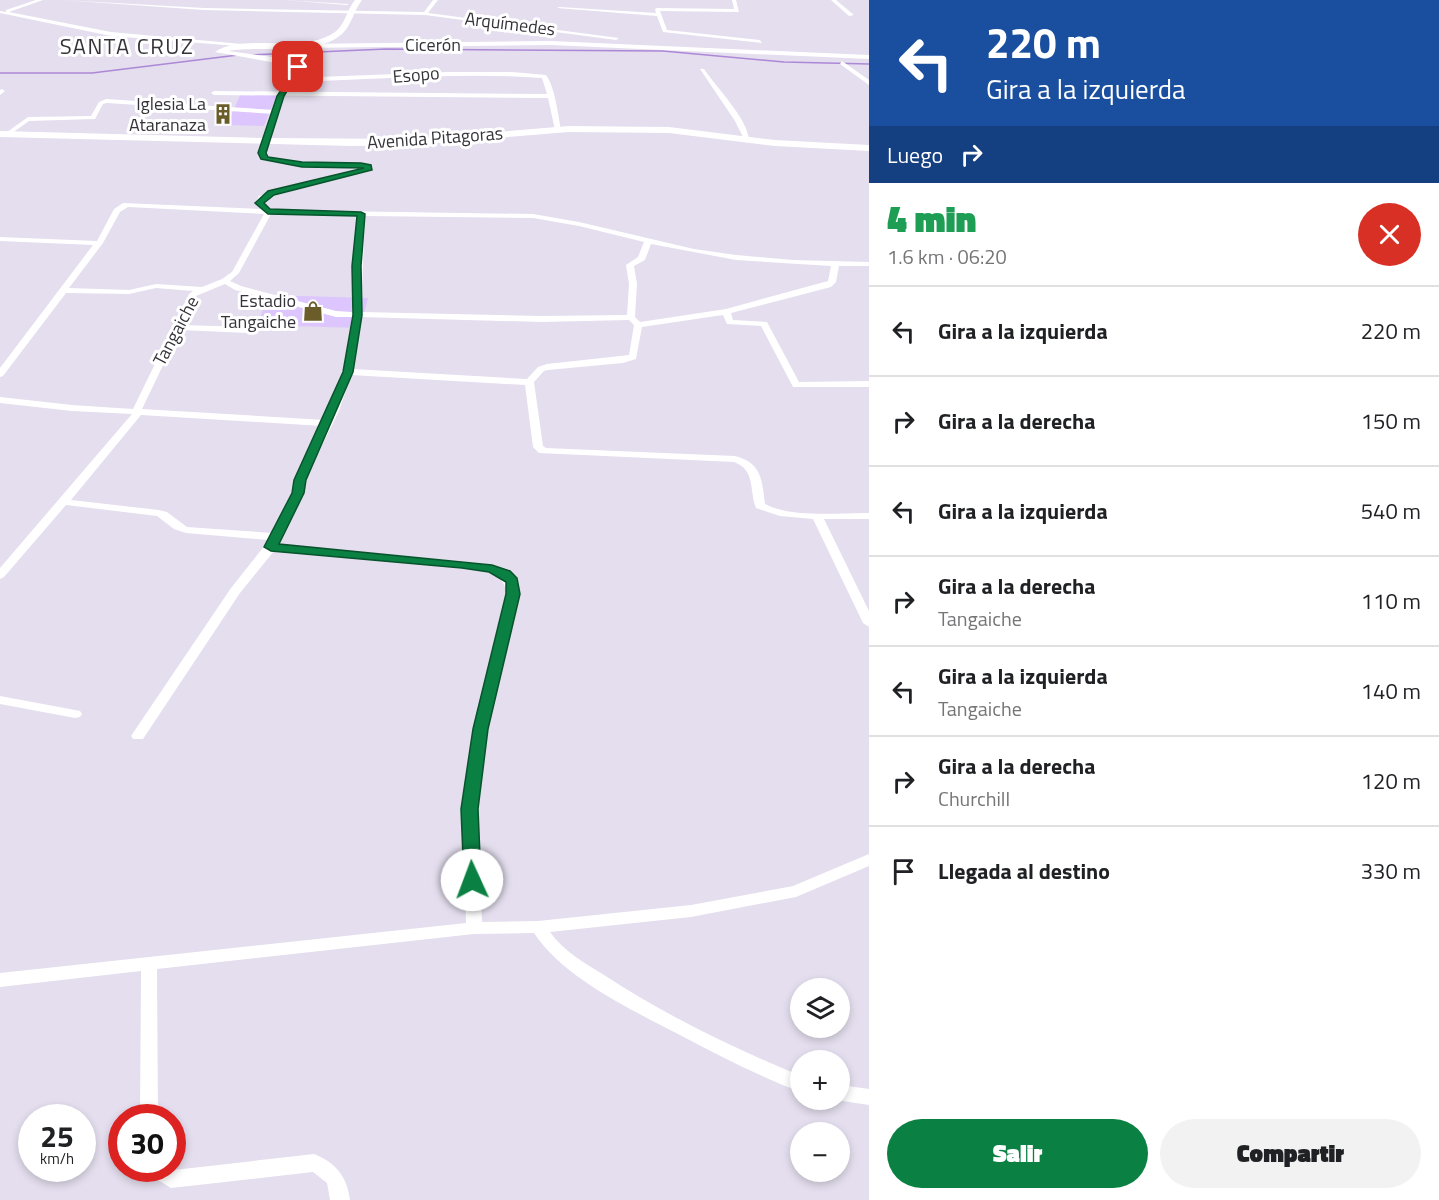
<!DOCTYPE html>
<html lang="es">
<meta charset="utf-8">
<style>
:root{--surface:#fff;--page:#f2f2f2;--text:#202124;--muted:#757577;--line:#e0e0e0;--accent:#0b8043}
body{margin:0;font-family:"Titillium Web",sans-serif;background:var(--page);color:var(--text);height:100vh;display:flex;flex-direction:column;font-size:22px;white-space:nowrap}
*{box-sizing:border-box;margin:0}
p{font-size:20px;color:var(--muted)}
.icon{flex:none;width:33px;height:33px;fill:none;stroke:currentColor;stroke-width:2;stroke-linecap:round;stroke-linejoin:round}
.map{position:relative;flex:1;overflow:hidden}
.side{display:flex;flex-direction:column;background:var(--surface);width:570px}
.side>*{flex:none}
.top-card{background:#1a4fa0;color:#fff;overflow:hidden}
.fabs{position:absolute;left:790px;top:978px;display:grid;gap:12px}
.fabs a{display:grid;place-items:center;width:60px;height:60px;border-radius:50%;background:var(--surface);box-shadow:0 3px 9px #0003;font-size:30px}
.speed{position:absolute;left:18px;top:1104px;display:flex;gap:12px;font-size:30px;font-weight:700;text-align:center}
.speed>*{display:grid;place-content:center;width:78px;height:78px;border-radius:50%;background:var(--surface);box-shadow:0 3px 9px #0003;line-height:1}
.speed small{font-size:15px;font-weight:400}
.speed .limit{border:9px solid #d22;background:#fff;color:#111}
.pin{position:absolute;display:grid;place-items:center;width:51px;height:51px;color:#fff;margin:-26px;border-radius:12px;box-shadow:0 3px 9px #0006}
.me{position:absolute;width:66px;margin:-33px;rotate:358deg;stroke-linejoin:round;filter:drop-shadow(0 0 4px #0008)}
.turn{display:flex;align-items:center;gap:21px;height:126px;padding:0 18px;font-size:27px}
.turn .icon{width:78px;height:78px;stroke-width:2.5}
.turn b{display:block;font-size:42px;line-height:51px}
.then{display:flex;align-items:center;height:57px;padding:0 18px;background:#0003;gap:12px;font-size:22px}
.round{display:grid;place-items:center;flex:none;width:63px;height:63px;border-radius:32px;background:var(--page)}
.headline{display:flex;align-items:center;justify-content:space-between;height:102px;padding:0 18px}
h1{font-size:36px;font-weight:800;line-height:45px;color:#1e9e55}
.action{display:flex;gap:12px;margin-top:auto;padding:12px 18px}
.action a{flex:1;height:69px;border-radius:36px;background:var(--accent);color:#fff;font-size:24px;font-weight:800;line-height:69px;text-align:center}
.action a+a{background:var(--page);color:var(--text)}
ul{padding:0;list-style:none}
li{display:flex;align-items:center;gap:18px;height:90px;padding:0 18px;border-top:2px solid var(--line)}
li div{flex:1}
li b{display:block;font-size:22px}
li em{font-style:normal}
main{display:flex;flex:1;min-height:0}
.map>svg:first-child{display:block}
</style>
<main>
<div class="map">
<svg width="869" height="1200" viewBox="0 0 869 1200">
<rect width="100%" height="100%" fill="#e4deee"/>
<!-- green -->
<path fill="#ddc5fd" d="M241,93l36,1 -13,32 -37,-1z
M269,295l99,3 -8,30 -103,-3z"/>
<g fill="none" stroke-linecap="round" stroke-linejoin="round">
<!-- stream -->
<path stroke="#ad88d7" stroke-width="1.5" d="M248,55l138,-6 277,2 121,11 85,2
M0,73h92l146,-18"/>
<!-- street -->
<path fill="#fff" fill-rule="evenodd" d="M36,0h7l-34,12 102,20 142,13 -3,2 -139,-11 -111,-23v-2l6,1v-2z
M62,0l142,8 220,4 9,-12h5l-10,13 191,25 -3,2 -191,-25 -221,-5z
M282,0l67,4 -2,1z
M732,0h4l3,12 -79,-1 7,19 93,10 2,3 -99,-11 -6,-16 -100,-8 2,-1 97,6 -1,-4 2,-1 77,1z
M831,0h5l18,15 -5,1z
M551,41l318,14v4l-318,-14 -250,3 -3,-2 3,-2z
M842,61l27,19v5l-29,-21z
M700,69h4c12,18 44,50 45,71l-5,-1 -9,-18z
M449,72h63l34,3c9,12 12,39 15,55l-3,2 -3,-2 -7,-32 -334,-3 -3,-2 3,-2 333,3 -5,-16c-84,-6 -167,2 -251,4l-3,-2 3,-2z
M2,89l3,2 -5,4v-5z
M106,99l169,11 3,2 -3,2 -168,-11 -4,1 -8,15 -66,2 -21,15 -5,-1 25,-18 63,-1 8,-14z
M265,139l3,2 -3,12 3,4 34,5 59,2 10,3 -1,4 -52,12 -53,16 -2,4 7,7 263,4 46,8 115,27 42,6 57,5 76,2v4h-30l-3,16 -5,5 -100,26 2,7 34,2 32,60 70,-1v6h-76l-32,-61 -34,-2 -4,-9 -81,12 -6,32 -13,4 -75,7 -4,1 -10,11 9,64 3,2 189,8c27,7 27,24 30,48 26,14 74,9 104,9v6h-45l45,92v16l-6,-4 -50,-104 -33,-3 -24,-8c-7,-17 0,-38 -22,-46l-195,-9 -6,-6 -8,-62 -174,-10 -12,36 -34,69 -2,13 -25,51 202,19c20,3 35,9 39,31l-31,135 -11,80 5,113 56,-1 153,-16 102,-19 76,-32v12l-73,31 -105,20 -141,15c13,19 35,31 54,43 61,40 129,73 197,101v16c-43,-16 -85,-38 -125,-59 -48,-25 -112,-55 -142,-100l-60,1 -317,35 1,149h-18l1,-147 -141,16v-14l466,-50 -3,-114 11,-80 33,-135c-5,-25 -23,-23 -45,-27l-188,-16 -34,42 -97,146h-10l-2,-3 2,-3 98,-145 38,-48 -83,-7 -12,-4 -17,-13 -91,-11 -62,72 -4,2v-11l132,-154 -60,-3 -72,-8v-6l72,8 61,4 56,-115 4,-3 -37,-3 -27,6 -63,-1 -63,83 -3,1v-9l93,-123 -93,-4v-4l97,4 17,-32 9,-6 138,6 -6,-6 4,-7 55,-16 51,-11 -63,-3 -39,-6 -4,-7 3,-12zM128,207l136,7 -32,58 -10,7 -20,8 -46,-3 -27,6 -60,-2 34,-45 17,-31zM271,214l86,2 -5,96 -16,-1 -95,-25 -11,-5 9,-8zM365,216l168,2 46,8 65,16 -6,15 -12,8 3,19 -2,31 -86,1 -180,-4zM651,244l85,16 95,6 -3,15 -102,28 -86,13 -5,-5 2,-33 -3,-18 11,-6zM225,284l10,6 101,27h16l-9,53 -18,50 -183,-11 38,-79 68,3 4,-3 -4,-3 -66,-2 14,-29zM360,317l181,5 88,-2 5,5 -5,30 -82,9 -9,3 -11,12 -174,-10zM141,415l181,11 -27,54 -2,13 -21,40 -85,-6 -20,-15 -8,-2 -88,-10z
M0,696l75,14 5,1 2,3 -2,3 -5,1 -75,-14z
M840,1085l29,4v16l-33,-5h4z
M314,1154c22,9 33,22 36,46h-20l-3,-17 -14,-11 -142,16 -23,-14 -2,-6 28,2z"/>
<!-- secondary -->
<path fill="#fff" fill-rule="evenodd" d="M355,0h7c-8,10 -10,24 -19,33 -24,24 -84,12 -115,18l59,8 14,6v6l-16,23 -15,44 143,1 156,-13 100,1 106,13 94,5v6l-94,-5 -106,-13 -100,-1 -156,13 -62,1 -351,-9v-6l262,7 15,-44 16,-23v-5l-78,-14c28,-20 89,3 120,-20 10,-7 12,-23 20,-32z"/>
</g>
<!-- route -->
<path fill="#0b8043" stroke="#07532c" stroke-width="1.5" d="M298,65l3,2 -17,29 -18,57 2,4 34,5 59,1 10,2 1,5 -98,25 -10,8 6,6 91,3 4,2 -4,52 1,49 -9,57 -47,108 -2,13 -25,51 213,21 18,6 7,7 3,16 -32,135 -10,80 3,71 -2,5h-13l-2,-5 -3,-71 12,-80 33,-135v-12l-17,-10 -27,-4 -191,-17 -7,-4 28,-54 2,-13 49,-108 10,-57 -1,-49 5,-50 -89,-2 -13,-11 13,-12 96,-23 -62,-1 -41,-8 -3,-6 19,-57z"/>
<!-- icons -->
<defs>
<g id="building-bare" transform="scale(1.62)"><path d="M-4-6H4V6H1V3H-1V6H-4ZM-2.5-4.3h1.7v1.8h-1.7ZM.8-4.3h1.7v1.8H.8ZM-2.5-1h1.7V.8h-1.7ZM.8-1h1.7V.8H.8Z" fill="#6a5d2a" stroke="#fff" stroke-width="2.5" paint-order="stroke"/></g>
<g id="shop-bare" transform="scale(1.62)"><path d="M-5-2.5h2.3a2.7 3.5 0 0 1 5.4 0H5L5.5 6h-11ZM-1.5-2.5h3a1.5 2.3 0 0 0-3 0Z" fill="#6a5d2a" stroke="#fff" stroke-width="2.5" paint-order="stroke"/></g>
</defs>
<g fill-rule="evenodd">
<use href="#building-bare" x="223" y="114"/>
<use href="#shop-bare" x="313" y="311"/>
</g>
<g text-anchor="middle" stroke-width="6" stroke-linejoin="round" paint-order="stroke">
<!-- far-street labels -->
<g font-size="18" fill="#353339" stroke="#fff">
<text transform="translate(510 24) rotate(7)" y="6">Arquímedes</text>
<text x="433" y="51">Cicerón</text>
<text transform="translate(416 75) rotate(-5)" y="6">Esopo</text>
<text transform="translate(435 138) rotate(-4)" y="6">Avenida Pitagoras</text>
<text transform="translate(176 331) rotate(-62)" y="6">Tangaiche</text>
</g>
<!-- far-poi labels -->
<g font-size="18" fill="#353339" stroke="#fff" text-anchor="end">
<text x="206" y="110">Iglesia La<tspan x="206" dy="21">Ataranaza</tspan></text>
<text x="296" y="307">Estadio<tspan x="296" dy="21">Tangaiche</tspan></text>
</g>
<!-- far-quarter labels -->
<g font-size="22" letter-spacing="1.5" fill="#353339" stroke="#fff">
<text x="127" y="54">SANTA CRUZ</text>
</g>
</g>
</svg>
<div class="fabs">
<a><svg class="icon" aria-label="layers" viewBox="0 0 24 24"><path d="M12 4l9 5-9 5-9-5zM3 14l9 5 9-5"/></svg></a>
<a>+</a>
<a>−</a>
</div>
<div class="speed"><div>25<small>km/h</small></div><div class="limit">30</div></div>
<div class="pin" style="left:298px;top:67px;background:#d93025"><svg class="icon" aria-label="arrive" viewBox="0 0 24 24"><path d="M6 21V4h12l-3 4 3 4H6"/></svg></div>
<svg class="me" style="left:472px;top:880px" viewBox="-20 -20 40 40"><circle r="19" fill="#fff"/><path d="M0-13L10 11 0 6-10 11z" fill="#0b8043"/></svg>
</div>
<section class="side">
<div class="top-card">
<div class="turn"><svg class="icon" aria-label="left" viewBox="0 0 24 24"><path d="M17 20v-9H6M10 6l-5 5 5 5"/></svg><div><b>220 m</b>Gira a la izquierda</div></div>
<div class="then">Luego<svg class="icon" aria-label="right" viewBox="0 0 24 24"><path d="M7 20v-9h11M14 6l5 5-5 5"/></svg></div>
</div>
<div class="headline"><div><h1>4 min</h1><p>1.6 km · 06:20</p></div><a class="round" style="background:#d93025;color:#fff"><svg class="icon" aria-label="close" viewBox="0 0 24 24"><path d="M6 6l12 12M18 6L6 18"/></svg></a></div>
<ul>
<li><svg class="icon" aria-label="left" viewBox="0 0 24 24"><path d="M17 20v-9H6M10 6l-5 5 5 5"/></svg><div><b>Gira a la izquierda</b></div><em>220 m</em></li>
<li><svg class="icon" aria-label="right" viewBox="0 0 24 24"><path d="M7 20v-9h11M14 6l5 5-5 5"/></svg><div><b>Gira a la derecha</b></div><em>150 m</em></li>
<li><svg class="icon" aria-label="left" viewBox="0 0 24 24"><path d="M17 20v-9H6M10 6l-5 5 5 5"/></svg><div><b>Gira a la izquierda</b></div><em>540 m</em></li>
<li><svg class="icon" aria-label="right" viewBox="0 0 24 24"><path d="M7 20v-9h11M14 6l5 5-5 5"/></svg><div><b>Gira a la derecha</b><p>Tangaiche</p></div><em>110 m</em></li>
<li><svg class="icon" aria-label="left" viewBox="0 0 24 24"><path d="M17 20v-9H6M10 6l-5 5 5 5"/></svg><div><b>Gira a la izquierda</b><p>Tangaiche</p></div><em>140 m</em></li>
<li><svg class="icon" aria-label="right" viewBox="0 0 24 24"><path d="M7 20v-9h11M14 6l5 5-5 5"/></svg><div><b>Gira a la derecha</b><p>Churchill</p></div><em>120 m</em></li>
<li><svg class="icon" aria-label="arrive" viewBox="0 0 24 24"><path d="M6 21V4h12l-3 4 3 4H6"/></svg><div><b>Llegada al destino</b></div><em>330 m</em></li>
</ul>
<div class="action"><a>Salir</a><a>Compartir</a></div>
</section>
</main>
